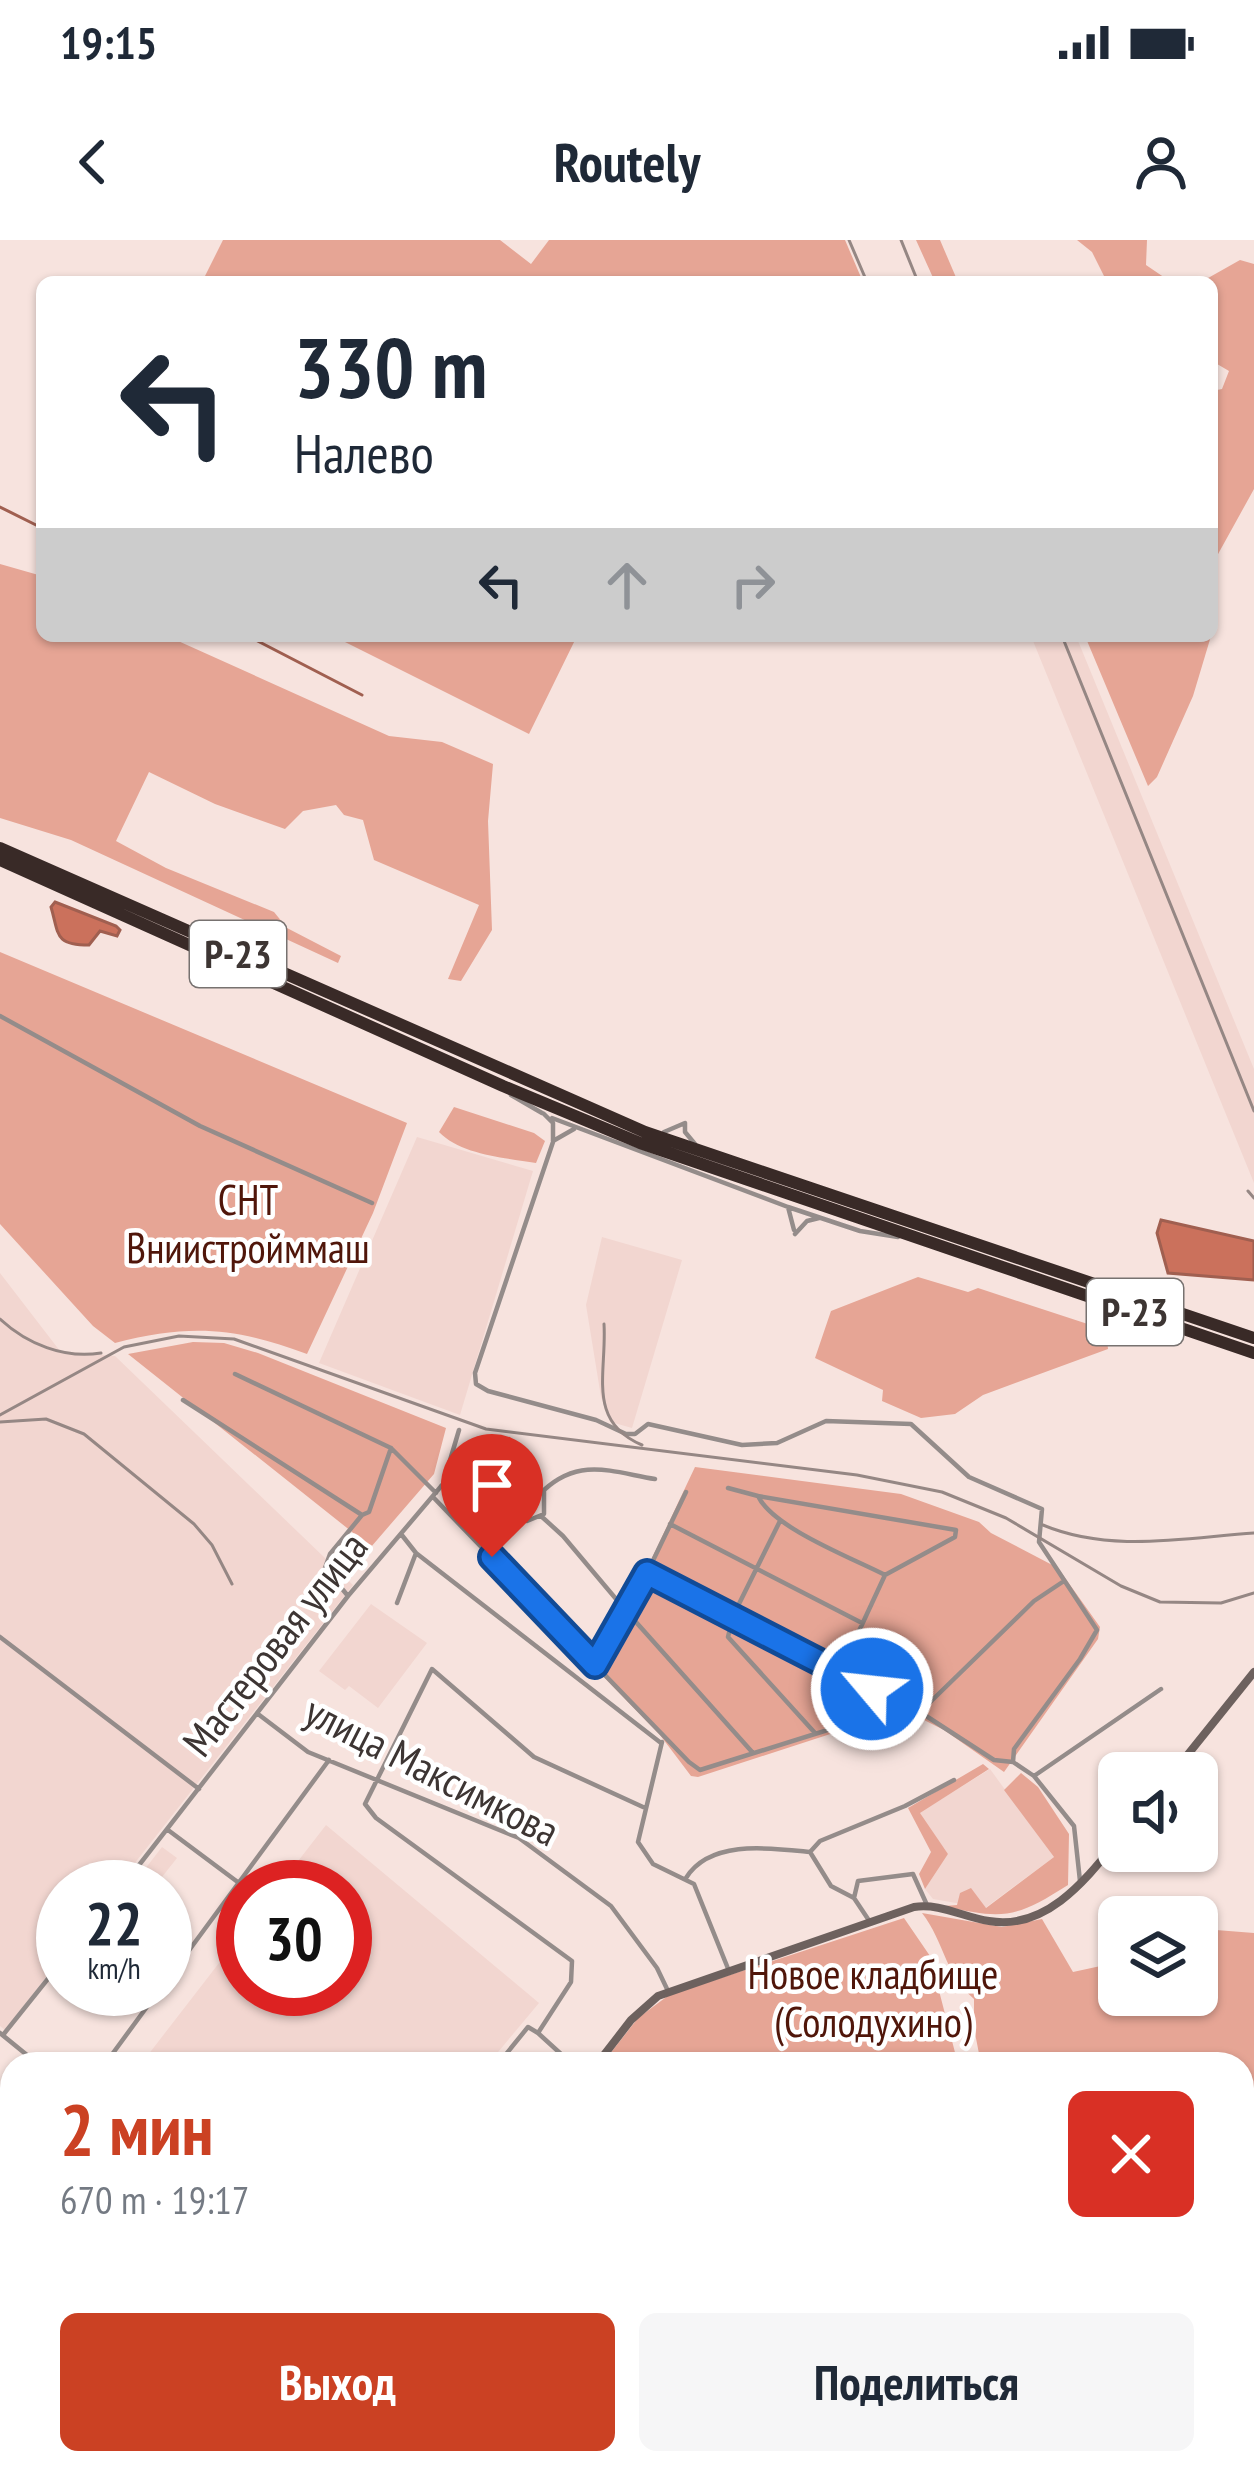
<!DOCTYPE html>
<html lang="ru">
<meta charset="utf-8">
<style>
:root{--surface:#fff;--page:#f6f6f7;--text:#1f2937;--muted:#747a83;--accent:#cb4123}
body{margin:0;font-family:"PT Sans Narrow",sans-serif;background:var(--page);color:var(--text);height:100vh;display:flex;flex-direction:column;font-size:45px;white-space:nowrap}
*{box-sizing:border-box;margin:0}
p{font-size:39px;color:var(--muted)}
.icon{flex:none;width:66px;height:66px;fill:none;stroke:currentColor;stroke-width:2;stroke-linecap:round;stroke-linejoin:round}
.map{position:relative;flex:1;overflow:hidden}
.panel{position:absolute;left:0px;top:1812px;width:1254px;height:423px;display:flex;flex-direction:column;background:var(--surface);border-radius:36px 36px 0 0;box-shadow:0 3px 9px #0004}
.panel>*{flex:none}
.hud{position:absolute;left:36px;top:36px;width:1182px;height:366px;border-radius:18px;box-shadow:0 3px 9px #0004;background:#fff;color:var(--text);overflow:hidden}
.buttons{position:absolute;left:1098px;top:1512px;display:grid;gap:24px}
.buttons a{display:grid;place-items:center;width:120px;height:120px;border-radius:18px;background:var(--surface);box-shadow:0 3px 9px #0004;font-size:60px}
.speed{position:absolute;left:36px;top:1620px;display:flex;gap:24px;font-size:60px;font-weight:700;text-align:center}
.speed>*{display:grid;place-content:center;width:156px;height:156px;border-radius:50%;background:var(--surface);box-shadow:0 3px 9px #0004;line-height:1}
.speed small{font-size:30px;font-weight:400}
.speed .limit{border:18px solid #d22;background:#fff;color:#111}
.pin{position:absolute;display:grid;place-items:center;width:102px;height:102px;color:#fff;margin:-123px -51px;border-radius:50% 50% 50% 0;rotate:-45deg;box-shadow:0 0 12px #0007}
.pin .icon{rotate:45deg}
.me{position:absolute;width:132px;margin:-66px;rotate:298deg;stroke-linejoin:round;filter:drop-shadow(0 0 9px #0008)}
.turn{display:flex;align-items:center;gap:42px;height:252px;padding:0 60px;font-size:54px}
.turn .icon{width:156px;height:156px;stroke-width:2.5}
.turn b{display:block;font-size:84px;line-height:102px}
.lanes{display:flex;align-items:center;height:114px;padding:0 60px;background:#0003;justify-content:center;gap:60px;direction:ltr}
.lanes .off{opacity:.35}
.round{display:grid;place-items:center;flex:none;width:126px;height:126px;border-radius:18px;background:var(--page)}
.summary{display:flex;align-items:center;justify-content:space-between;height:204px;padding:0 60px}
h1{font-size:72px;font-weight:800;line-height:90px;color:var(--accent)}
.cta{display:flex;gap:24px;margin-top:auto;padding:24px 60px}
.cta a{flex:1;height:138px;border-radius:18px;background:var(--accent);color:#fff;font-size:48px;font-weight:800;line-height:138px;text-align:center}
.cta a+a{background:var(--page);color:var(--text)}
.status{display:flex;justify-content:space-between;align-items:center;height:84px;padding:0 60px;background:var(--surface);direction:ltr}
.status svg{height:33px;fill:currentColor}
header{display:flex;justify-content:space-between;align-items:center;height:156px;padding:0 60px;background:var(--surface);font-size:54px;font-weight:800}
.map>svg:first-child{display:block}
</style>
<div class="status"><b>19:15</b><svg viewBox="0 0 49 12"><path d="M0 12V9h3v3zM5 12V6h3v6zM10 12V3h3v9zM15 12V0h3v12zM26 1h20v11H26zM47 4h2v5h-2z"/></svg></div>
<header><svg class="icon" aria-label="back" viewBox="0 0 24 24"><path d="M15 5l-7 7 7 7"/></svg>Routely<svg class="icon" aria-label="person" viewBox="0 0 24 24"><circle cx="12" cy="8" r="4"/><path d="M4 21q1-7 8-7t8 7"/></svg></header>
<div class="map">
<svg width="1254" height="2234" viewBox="0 0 1254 2234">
<rect width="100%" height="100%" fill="#f7e3de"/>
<!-- built -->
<path fill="#f2d6d0" d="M1031,396h45l178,433v114z
M417,897l116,34 -73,244 -141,-52z
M602,997l80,23 -50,168 -21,-6 -10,-25 -15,-92z
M0,1033l60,78 55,5 238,229 -237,302h-53v68l-58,75 -5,-4z
M371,1364l56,39 -49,65 -29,-22 -4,4 -26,-19z
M990,1529l64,88 -69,51 -52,-9 -8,-10 23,-35 -29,-41z
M326,1585l213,178 -51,61h-347l102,-132v57h102v-102h-67z
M162,1607l15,11 -23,29h-23z
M12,2105v82l-12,-9v-57z
M0,2193l12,8v22h29l4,2 -7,9h-38z"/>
<!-- green -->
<path fill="#e6a595" d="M223,0h277l31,24 18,-24h296l18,42h-661z
M916,0h24l18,42h-23z
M1077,0h70l-1,25 25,17h-64l-15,-30z
M1240,20l14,4v225l-42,76v-174l10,-2 7,-18 -17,-10v-79h-11z
M0,324l42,12v60h125l222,100 53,6 51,22 -5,57 4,109 -31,51 -13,-2 31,-74 -105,-45 -11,-40 -19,-5 -8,-10 -33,6 -18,18 -70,-25 -66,-32 -33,69 50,27 108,44 13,16 54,28 -3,7 -267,-123 -71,-22z
M333,396h244l-48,98z
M1085,396h126l-18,60 -36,81 -9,9z
M0,712l407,171 -34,90 -66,141c-73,-27 -117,-30 -192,-11l-22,-17 -93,-102z
M454,867l80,26 11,8 -9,22c-30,-5 -75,-8 -97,-31z
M918,1037l50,15 10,-4 128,42 2,19 -125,46 -28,19 -34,4 -39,-17 1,-11 -68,-32 16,-47z
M193,1102l31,1 34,10 188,75 -12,46 -63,73 -243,-193z
M695,1227l206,27 78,28 12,11 67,35 42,59 -2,12 -94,133 -60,-42 -40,-20 -206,67 -7,-1 -31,-41 -67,-69 50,-89z
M983,1524l6,5 -69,44 28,41 -23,35 -6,-15 12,-22 -23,-44z
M1021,1533l17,14 31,47 -1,51c-52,33 -64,35 -124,21l13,-1 3,-12 11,-5 15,20 68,-51 -50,-67z
M922,1673l80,14 40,-8 31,53 46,-10v33h78v-58l19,-7 38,3v405l-12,12v-286h-261l-7,-36v-29c-30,-26 -29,-56 -52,-86z
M904,1678l26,38 28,108h-356l36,-46 31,-23z"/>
<!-- water -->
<path fill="#cb715c" stroke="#a05f50" stroke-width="3" d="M55,662l61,24 4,4 -3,6 -17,-5 -11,14c-35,0 -30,-11 -38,-38z
M1161,980l93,21v39l-86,-7 -11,-40z"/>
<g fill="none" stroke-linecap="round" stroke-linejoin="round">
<!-- stream -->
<path stroke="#a05f50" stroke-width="3" d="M0,267l42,21
M248,396l114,59"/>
<!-- street -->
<path stroke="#948c8a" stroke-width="4.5" d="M0,776l200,110 172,77
M511,855l31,18
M544,874l9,9v19l-78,231 1,11 12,7 108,29 30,14h9l13,-10 94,21 35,-2 49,-22 85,3 58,53 73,32 -3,33 58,88 -17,29 -66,90 -1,13 -19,-2 -74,-48 -187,-96 47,-95
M552,878l236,89 72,24 38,6
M664,892l21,-9v9l10,12
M553,901l21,-12
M788,967l6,23
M795,994l12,-13 12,-3
M235,1134l156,74 45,45
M183,1160l179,115 7,-3 22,-64
M441,1246l38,10 48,25 17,-7v-24c36,-33 68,-18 111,-11
M728,1248l30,8c15,32 94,62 127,79l-45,97
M758,1256l198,34 -1,7 -70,38
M433,1257l256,265 11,8 204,-64
M541,1276l22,20 64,76 -32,53
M670,1284l192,99
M401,1294l15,19
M647,1333l39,-81
M348,1356l-23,-28 5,-14 32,-39
M397,1363l19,-50 245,190
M0,1397l199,152
M920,1472l114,-111 30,-20
M258,1474l50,38 211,86 92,68 46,62 11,23
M662,1502l-24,100 15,22 41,20 35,87
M753,1513l-126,-141 20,-39 86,43 -5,21 87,96
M1013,1522l21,14 40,50 6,55
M1034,1536l127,-87
M168,1590l71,53
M810,1612l21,34 23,12 16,24
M686,1638c24,-39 85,-30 124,-26l10,-11 85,-35 49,-26
M122,1647l226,-291 95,-112 16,-54
M854,1658l4,-17 55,-7 14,31
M165,1743l164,-223
M0,1793l38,31
M3,1795l60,-75
M105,1824l55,-75
M498,1824l30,-37 10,6
M572,1824l-34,-31 33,-51 1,-21 -196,-143 -11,-14 67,-135 102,88 109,50
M0,1902l12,10
M0,2112l12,-16
M0,2190l12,9
M44,2223l14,11
M480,2223l22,11
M773,2223l17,11
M932,2223l15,11
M1059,2223h4
M538,2234l4,-11
M636,2234l8,-11
M670,2234l5,-11
M769,2234l12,-11
M1159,2234l10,-11
M1241,2234l13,-15"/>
<!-- secondary -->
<path stroke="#6d615e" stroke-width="8" d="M1173,1533l81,-101
M597,1824l34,-44 27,-24 256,-89c26,-4 49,10 75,14 58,10 98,-43 130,-82
M0,1984l12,10
M324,2223l17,11
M106,2234l9,-11"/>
<!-- highway -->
<path stroke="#392a27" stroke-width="12" d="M0,608l645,284 609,206
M0,620l503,226 137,57 614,210"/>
<!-- rail -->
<path stroke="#958784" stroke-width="3" d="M849,0l18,42
M901,0l17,42
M1062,396l192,475
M1248,951l6,7
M0,1079c27,25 64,40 101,34
M604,1084c3,49 -18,97 38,121
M0,1175l124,-68 55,-11 55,3 252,90 371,46 85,17 64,26 115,68 39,16 61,1 33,-10
M0,1182l46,-3 38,15 110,90 18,21 20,39
M1043,1285c67,28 140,13 211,8
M0,1940l12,10
M393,2223l19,11"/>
</g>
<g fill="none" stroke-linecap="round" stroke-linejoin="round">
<!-- route casing -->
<g stroke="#114b97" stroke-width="30">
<path id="route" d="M492,1317l103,108 52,-92 225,116"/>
</g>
<!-- route -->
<use href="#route" stroke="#1a73e8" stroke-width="21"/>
</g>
<g text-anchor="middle" stroke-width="9" stroke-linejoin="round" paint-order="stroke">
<!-- shield labels -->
<g fill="#fff" stroke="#777270" stroke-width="3">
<rect x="190" y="681" width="96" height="66" rx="9"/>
<rect x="1087" y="1039" width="96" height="66" rx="9"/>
</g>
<g font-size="39" font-weight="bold" fill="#3d3533">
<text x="238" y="728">Р-23</text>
<text x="1135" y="1086">Р-23</text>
</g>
<!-- park labels -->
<g font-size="42" fill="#50160a" stroke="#fff">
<text x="248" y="975">СНТ<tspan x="248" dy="48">Вниистройммаш</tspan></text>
<text x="873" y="1749">Новое кладбище<tspan x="873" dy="48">(Солодухино)</tspan></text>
</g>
<!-- street labels -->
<g font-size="42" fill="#3d3533" stroke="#fff">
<text transform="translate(275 1404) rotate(-52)" y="15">Мастеровая улица</text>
<text transform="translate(432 1531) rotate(27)" y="15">улица Максимкова</text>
</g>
</g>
</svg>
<div class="buttons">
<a><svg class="icon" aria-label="sound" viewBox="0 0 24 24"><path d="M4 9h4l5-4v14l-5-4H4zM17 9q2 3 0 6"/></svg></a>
<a><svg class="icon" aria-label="layers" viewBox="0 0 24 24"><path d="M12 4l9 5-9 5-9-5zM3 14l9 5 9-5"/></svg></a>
</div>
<div class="speed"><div>22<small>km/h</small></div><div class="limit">30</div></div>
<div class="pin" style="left:492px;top:1317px;background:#d93025"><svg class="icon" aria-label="arrive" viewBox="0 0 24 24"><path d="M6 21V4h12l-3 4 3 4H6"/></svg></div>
<svg class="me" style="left:872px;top:1449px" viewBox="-20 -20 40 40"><circle r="17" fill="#1a73e8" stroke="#fff" stroke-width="3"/><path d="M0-11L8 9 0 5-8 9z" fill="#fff"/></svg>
<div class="hud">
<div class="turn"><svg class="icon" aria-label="left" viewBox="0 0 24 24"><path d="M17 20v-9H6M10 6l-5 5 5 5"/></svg><div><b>330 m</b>Налево</div></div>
<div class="lanes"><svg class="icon" aria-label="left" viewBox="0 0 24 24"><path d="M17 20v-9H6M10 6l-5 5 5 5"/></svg><svg class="icon off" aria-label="ahead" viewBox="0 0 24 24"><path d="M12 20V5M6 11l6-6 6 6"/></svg><svg class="icon off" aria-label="right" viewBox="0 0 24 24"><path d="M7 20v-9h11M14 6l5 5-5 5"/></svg></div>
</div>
<section class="panel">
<div class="summary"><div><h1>2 мин</h1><p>670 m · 19:17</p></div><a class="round" style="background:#d93025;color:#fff"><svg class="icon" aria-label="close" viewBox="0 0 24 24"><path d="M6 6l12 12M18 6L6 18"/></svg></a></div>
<div class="cta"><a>Выход</a><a>Поделиться</a></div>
</section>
</div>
